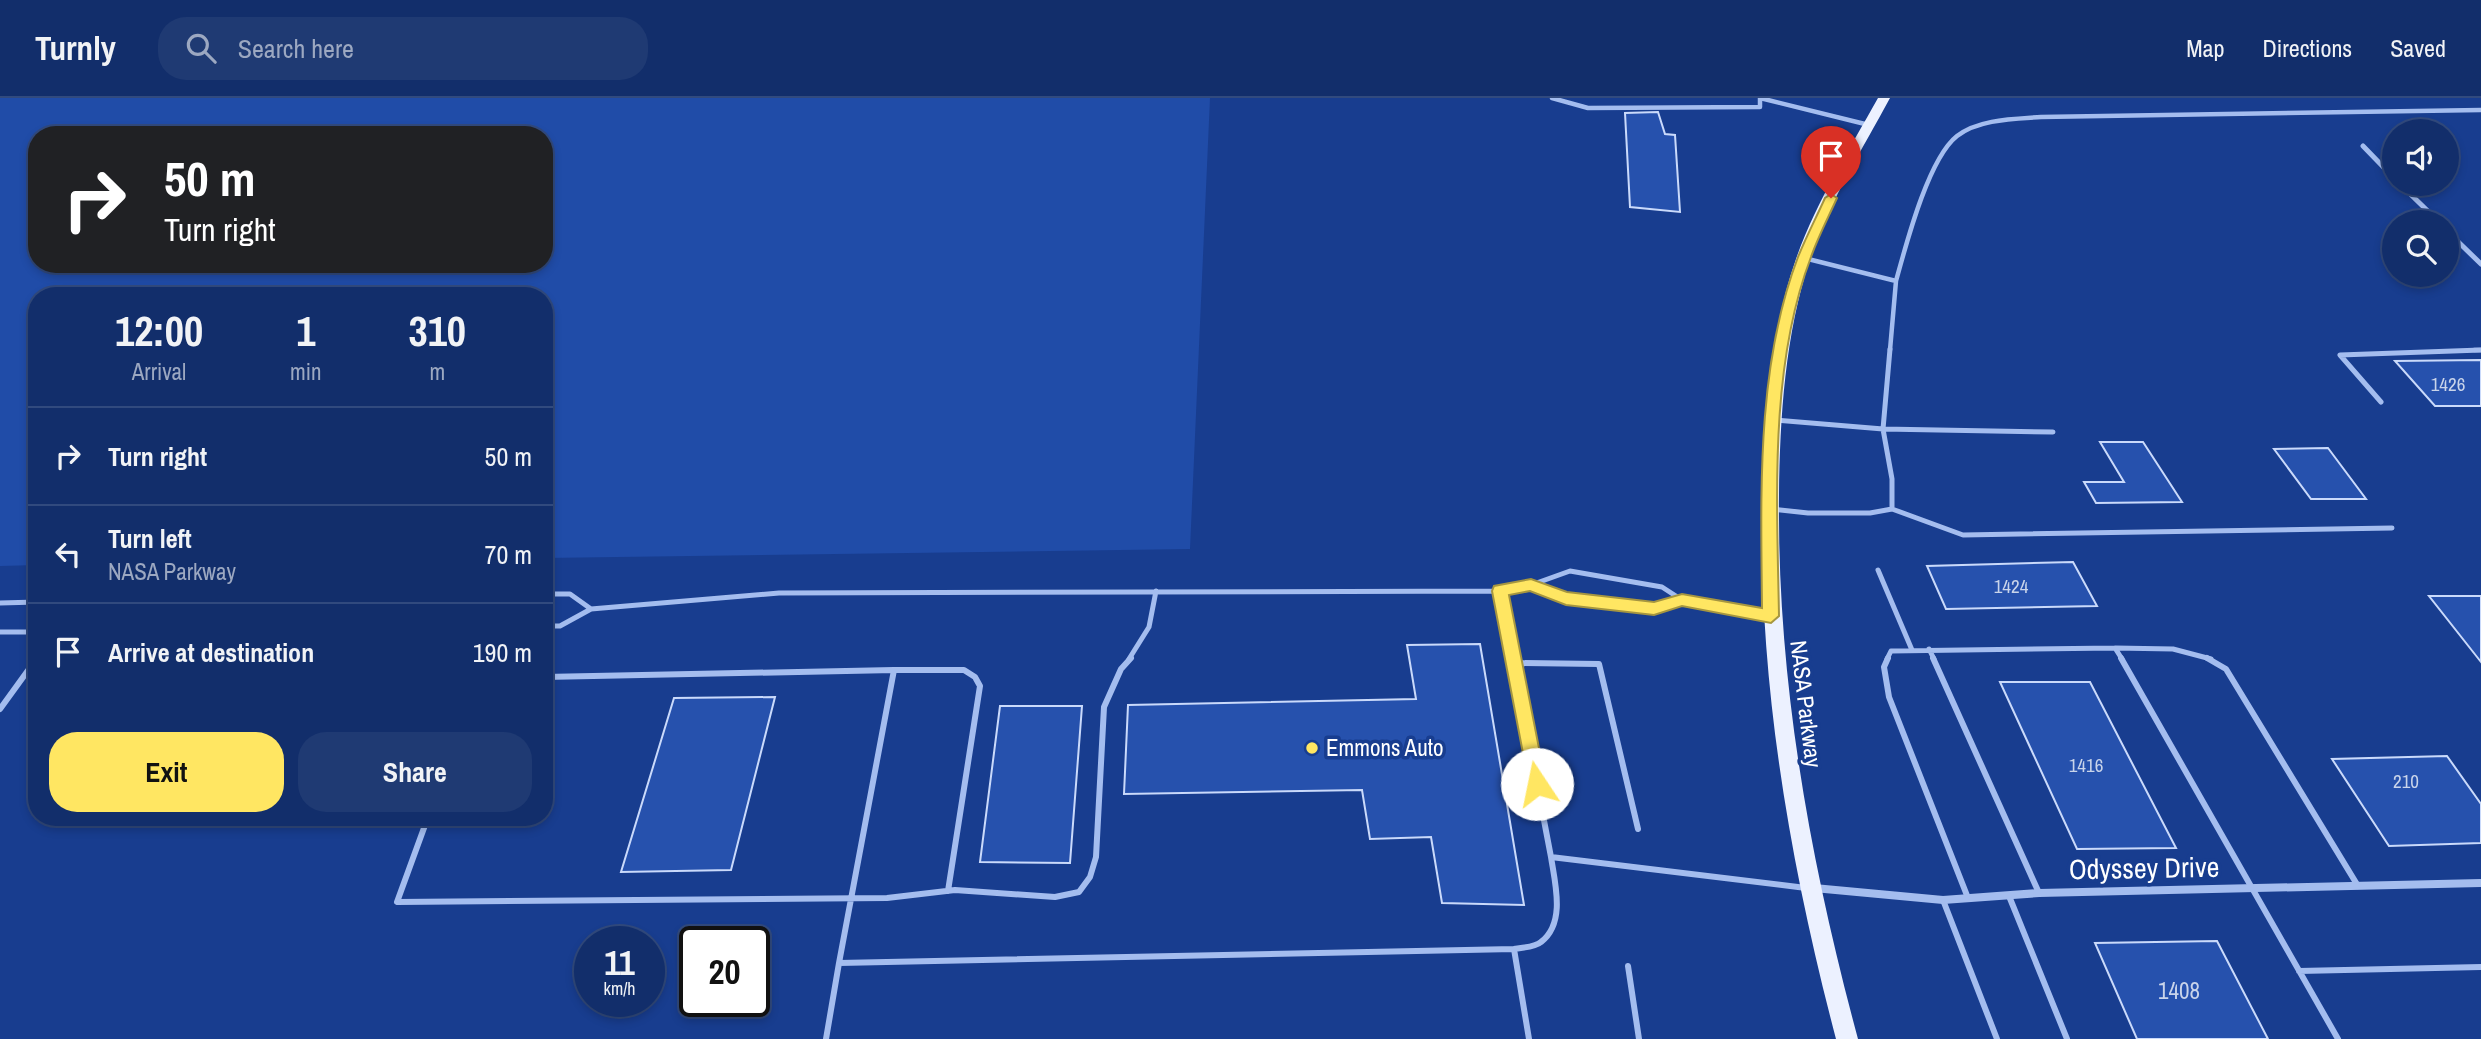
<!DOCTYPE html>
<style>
:root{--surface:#122e6b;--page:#1f3a73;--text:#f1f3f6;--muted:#9ca8c1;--line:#314a7e;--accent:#ffe662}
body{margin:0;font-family:"Archivo Narrow",sans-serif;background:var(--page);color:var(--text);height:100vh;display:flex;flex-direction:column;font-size:26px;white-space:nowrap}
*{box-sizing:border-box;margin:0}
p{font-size:23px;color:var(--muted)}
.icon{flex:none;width:38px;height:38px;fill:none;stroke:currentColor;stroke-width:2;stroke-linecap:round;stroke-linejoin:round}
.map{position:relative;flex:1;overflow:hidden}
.drawer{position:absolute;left:28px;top:189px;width:525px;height:539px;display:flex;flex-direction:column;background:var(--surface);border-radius:28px;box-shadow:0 4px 10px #0003,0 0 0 2px var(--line)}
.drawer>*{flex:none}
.top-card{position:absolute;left:28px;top:28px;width:525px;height:147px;border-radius:28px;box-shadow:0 4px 10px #0003,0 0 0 2px var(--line);background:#202124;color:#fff;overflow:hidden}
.buttons{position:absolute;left:2382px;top:21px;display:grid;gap:14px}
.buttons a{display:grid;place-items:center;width:77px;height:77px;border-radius:50%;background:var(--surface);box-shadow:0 4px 10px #0003,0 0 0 2px var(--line);font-size:35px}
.speed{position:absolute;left:574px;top:828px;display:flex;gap:14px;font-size:35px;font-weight:700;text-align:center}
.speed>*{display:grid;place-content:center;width:91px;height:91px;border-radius:50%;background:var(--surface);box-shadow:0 4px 10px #0003,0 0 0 2px var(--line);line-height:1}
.speed small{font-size:18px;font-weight:400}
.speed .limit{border:4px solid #111;border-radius:10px;background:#fff;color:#111}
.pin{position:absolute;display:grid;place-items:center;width:60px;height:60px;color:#fff;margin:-72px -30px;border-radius:50% 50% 50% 0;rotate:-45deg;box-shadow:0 0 7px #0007}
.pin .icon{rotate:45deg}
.me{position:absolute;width:77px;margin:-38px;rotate:349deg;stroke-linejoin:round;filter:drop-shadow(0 0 5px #0008)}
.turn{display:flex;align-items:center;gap:24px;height:147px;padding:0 21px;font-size:32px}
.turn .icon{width:91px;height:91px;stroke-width:2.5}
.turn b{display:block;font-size:49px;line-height:60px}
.eta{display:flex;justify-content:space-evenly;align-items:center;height:119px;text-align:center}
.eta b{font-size:42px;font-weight:800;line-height:49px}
.action{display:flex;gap:14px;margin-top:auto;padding:14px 21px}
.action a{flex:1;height:80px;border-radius:28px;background:var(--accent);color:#111;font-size:28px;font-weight:800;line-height:80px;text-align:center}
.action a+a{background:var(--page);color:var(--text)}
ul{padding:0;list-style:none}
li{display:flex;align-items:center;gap:21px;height:98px;padding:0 21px;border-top:2px solid var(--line)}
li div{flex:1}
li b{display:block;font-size:26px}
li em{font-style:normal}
header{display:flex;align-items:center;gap:42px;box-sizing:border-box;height:98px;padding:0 35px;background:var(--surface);border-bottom:2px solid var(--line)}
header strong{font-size:33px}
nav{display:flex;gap:38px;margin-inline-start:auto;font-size:24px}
.search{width:490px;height:63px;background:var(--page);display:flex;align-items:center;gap:18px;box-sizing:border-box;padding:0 24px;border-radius:28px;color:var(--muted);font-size:26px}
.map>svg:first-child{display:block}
</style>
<header>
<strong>Turnly</strong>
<div class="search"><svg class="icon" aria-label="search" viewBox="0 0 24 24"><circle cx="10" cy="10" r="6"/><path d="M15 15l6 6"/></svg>Search here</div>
<nav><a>Map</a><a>Directions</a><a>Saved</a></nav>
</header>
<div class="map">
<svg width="2481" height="941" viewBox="0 0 2481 941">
<rect width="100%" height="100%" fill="#183d8f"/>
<!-- green -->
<path fill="#204ca8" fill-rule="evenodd" d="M0,0h1210l-20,451 -646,9v-262h-507v269l-37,1zM37,37h507v129h-507z"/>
<!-- building -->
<path fill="#2651ad" stroke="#cadafb" stroke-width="2" d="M1658,14l7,22 10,1 5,77 -50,-5 -5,-94z
M2481,262v46h-46l-40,-45z
M2100,344h43l39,60 -86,1 -12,-21h40z
M2328,350l38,51h-55l-37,-50z
M2073,464l24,44 -151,3 -19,-43z
M2429,498h52v66z
M1480,546l44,261 -82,-2 -11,-66 -61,2 -8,-49 -238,4 4,-89 288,-6 -9,-54z
M2000,584h90l86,166 -99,1z
M775,599l-44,173 -110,2 53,-174z
M1000,608h82l-12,157 -90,-1z
M2447,658l34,48v39l-92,3 -57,-87z
M2217,843l51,98h-131l-42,-96z"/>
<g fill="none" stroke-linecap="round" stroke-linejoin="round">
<!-- lane-far2 -->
<path stroke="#a4bdef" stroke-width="4.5" d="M1552,0l36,10 172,-1v-9l109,27
M1804,160l92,23c10,-36 32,-122 61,-145 22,-17 57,-17 84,-19l440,-7
M1890,252l6,-69
M2474,252h7"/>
<!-- lane-far1 -->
<path stroke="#a4bdef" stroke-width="5" d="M1890,251l-7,80 9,50v30
M2381,304l-41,-47 141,-5
M1776,322l107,9 170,3
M1772,411l36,4h62l22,-4 71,26 429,-7
M1878,472l34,80
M1531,487l35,13 88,11 28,-9
M1500,493l31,-6 39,-14 92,16 20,13 89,16
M544,496h26l21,15
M0,505l37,-1
M544,528h16l31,-17 188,-16 721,-2 13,68
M0,534h37
M2115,550l58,1 38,10
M1929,551l5,10
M1129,561l20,-32 7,-36
M1887,561l4,-8 224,-3 7,11"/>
<!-- lane -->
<path stroke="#a4bdef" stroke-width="6" d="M1513,560l38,199
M1888,560l-4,9 5,30 79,201
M1933,560l106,235
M2121,560l217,381
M2207,560l19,11 132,217
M1514,565l85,1 39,165
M894,572h70l11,7 5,9 -32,205
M544,579l350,-7 -55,293 675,-14c9,-2 20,-1 27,-7 25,-19 14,-59 10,-85l255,31
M0,611l37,-51
M428,719l-31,85 490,-4 68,-8 100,7 24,-5 11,-15 6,-20 8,-150 17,-38 10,-11
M2009,798l58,143
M1943,802l54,139
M1514,851l15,90
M1628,868l11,73
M2299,873l182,-4
M826,941l13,-76"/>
<!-- street-far1 -->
<path stroke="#a4bdef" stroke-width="5" d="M2363,48l31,32
M2400,86l39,38
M2446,132l35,34"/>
<!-- street -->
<path stroke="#a4bdef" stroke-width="8" d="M1814,790l129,12 96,-7 442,-10"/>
<!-- primary -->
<path fill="#ecf1ff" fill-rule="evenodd" d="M1878,0h12c-28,52 -61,104 -80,161 -25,76 -30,157 -31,236 -2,186 31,366 79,544h-22c-47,-179 -78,-359 -74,-545 2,-78 8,-161 34,-235 20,-57 53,-109 82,-161z"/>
</g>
<!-- route -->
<path fill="#ffe662" stroke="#a69640" stroke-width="2" d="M1831,96l6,4c-9,20 -19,39 -26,59 -42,110 -34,243 -32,359l-8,7 -89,-17 -28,9 -88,-10 -36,-14 -21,4 37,189 -3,6 -6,2 -7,-2 -38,-199 2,-5 37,-7 36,13 87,10 28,-8 80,14c-1,-115 -6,-241 36,-351 8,-20 18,-39 27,-59z"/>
<!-- markers -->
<circle fill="#ffe662" stroke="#183d8f" stroke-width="2.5" cx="1312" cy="650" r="7"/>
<g text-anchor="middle" stroke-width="7" stroke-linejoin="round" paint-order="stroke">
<!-- number labels -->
<g font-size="19" fill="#c9d4ea">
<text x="2448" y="293">1426</text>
<text x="2011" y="495">1424</text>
<text x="2086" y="674">1416</text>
<text x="2406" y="690">210</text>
</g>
<!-- street labels -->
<g font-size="23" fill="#fff" stroke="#183d8f">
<text transform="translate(1806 606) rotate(83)" y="8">NASA Parkway</text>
</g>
<!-- poi labels -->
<g font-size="23" fill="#fff" stroke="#183d8f" text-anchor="start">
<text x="1326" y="658">Emmons Auto</text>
</g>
<!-- near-number labels -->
<g font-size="23" fill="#c9d4ea">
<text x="2179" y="901">1408</text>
</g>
<!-- near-street labels -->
<g font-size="28" fill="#fff" stroke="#183d8f">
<text transform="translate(2144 770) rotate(-1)" y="10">Odyssey Drive</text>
</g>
</g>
</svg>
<div class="buttons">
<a><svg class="icon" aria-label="sound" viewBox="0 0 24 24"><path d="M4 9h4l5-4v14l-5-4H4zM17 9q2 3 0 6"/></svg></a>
<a><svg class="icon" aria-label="search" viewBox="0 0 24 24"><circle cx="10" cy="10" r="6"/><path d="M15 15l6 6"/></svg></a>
</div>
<div class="speed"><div>11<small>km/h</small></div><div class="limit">20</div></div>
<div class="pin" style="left:1831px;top:100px;background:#d93025"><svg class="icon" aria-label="arrive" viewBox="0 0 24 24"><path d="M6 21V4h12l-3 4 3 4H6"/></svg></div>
<svg class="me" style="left:1537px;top:686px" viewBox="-20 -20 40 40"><circle r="19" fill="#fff"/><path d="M0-13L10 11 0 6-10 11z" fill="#ffe662"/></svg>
<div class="top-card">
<div class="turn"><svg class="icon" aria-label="right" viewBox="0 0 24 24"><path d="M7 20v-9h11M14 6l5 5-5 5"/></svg><div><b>50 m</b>Turn right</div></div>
</div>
<section class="drawer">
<div class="eta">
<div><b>12:00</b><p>Arrival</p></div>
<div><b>1</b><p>min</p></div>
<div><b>310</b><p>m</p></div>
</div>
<ul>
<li><svg class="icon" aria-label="right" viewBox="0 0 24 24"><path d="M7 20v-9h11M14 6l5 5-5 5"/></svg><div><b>Turn right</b></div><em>50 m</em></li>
<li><svg class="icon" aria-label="left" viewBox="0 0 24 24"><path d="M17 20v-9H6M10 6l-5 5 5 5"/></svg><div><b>Turn left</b><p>NASA Parkway</p></div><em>70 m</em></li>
<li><svg class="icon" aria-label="arrive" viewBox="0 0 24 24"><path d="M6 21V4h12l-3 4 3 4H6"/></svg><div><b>Arrive at destination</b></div><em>190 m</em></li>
</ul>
<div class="action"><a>Exit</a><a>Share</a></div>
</section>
</div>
